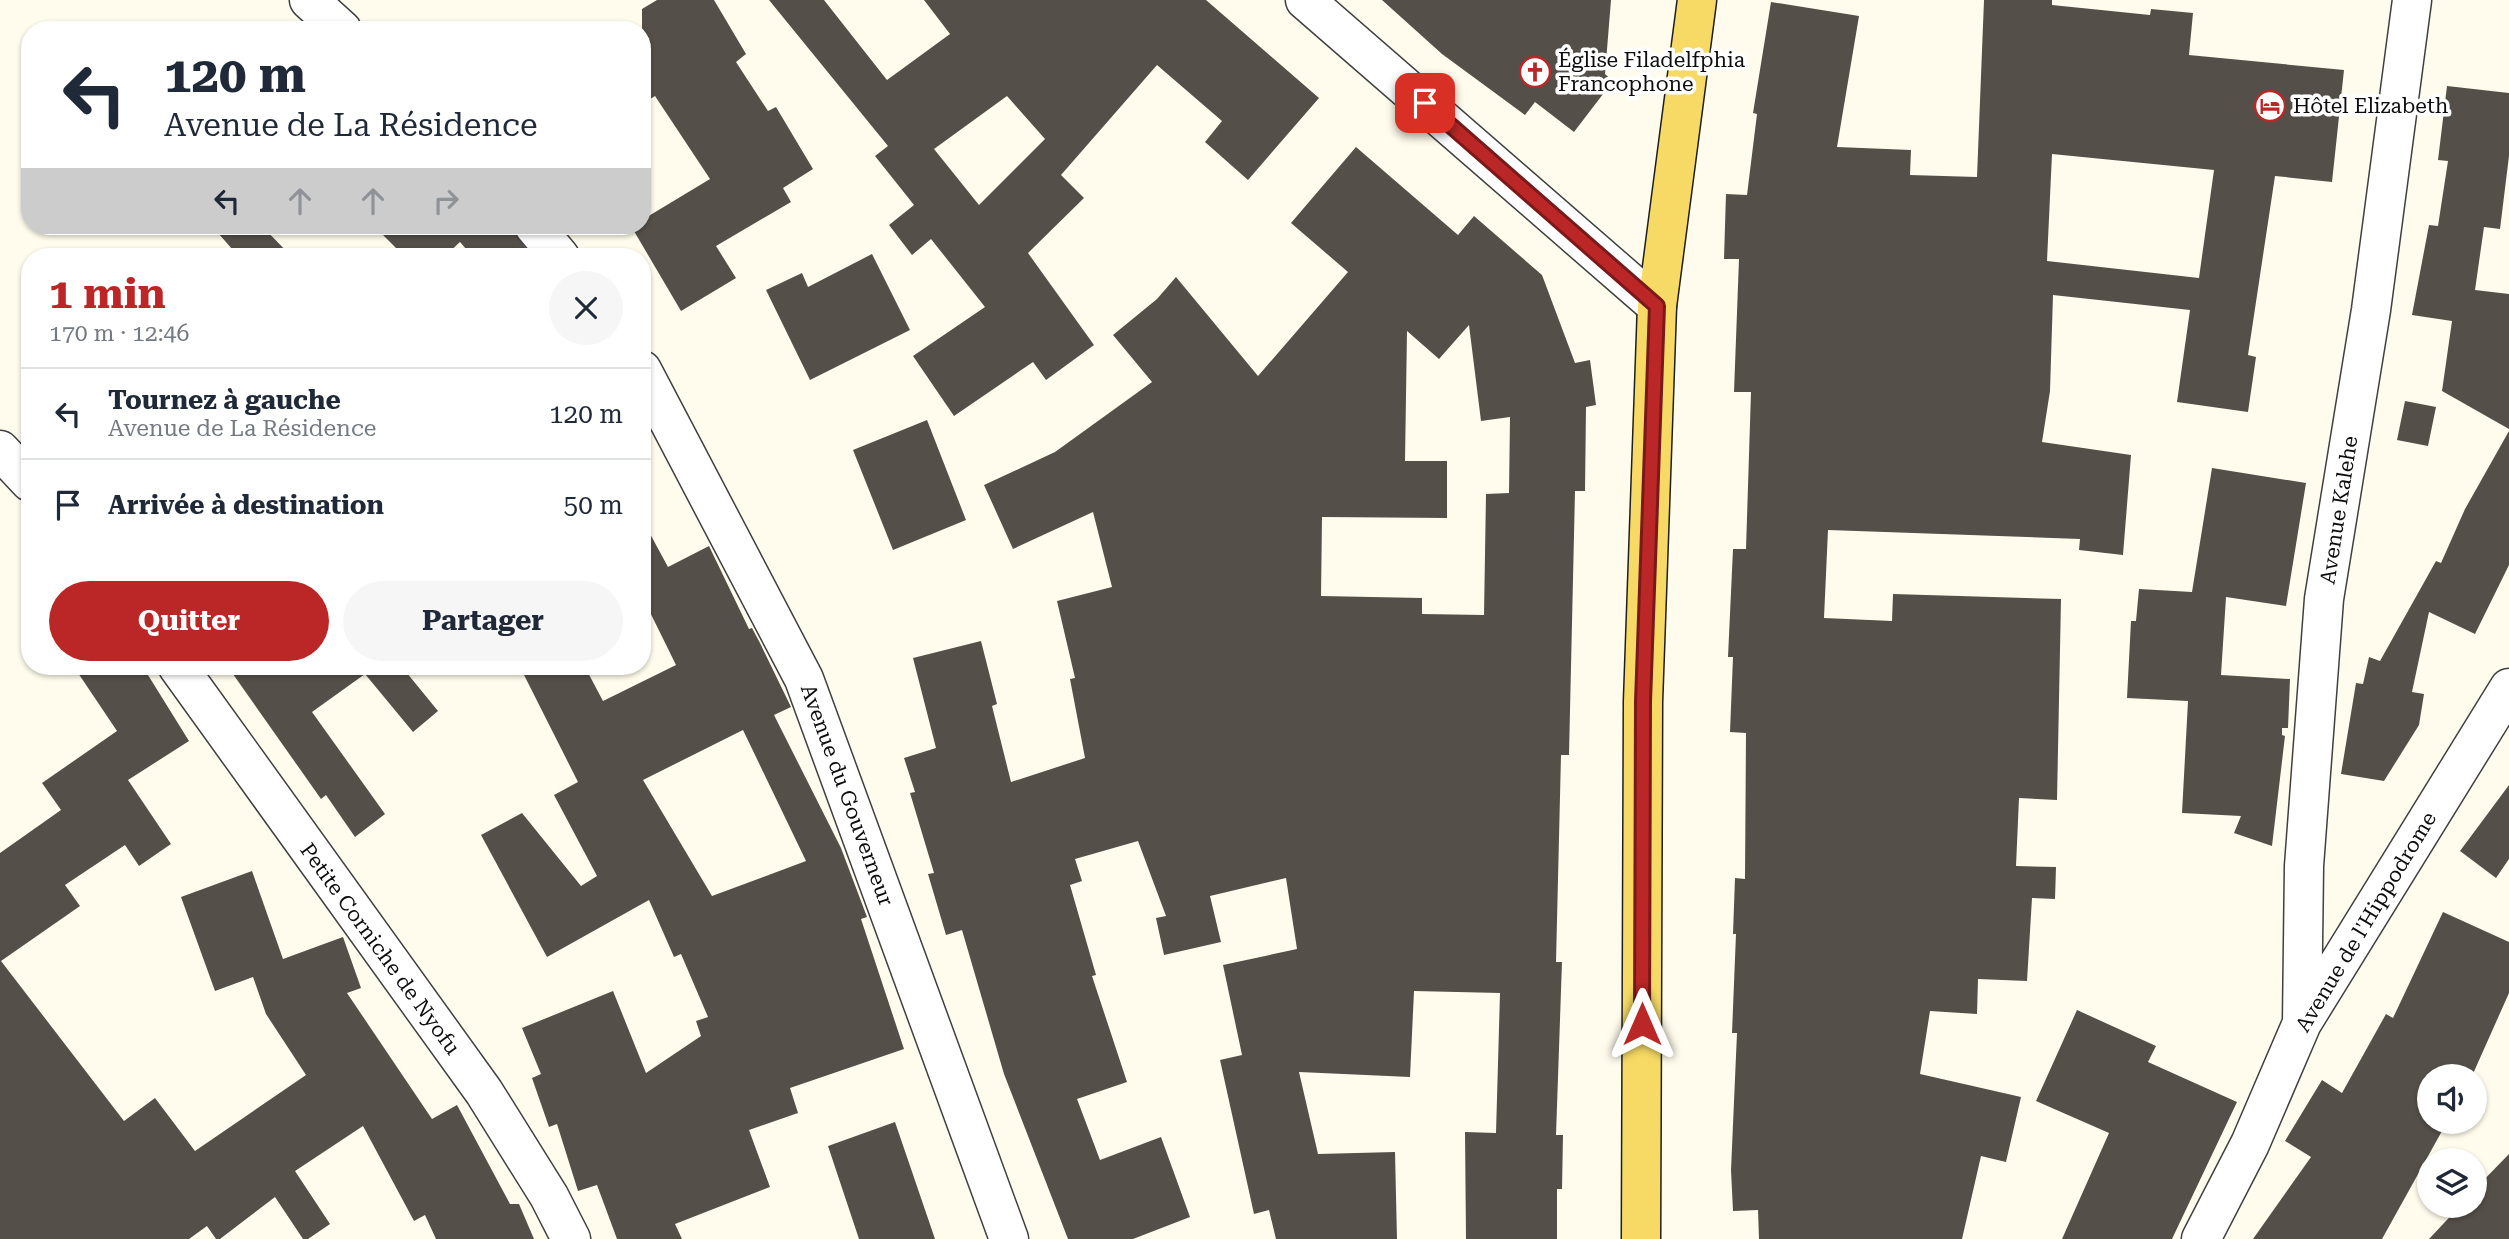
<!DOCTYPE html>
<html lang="fr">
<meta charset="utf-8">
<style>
:root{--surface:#fff;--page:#f6f6f7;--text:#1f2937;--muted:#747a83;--line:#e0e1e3;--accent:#bb2727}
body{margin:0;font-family:"Roboto Serif",serif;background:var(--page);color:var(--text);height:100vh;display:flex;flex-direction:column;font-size:26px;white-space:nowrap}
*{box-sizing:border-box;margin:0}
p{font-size:23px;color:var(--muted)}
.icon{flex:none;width:38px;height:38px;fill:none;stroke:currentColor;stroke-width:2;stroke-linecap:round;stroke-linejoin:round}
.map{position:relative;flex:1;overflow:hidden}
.drawer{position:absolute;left:21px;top:248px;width:630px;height:427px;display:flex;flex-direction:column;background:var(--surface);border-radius:28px;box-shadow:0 2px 5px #0004}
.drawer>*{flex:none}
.hud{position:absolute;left:21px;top:21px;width:630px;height:214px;border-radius:28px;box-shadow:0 2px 5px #0004;background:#fff;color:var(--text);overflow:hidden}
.fabs{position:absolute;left:2417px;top:1064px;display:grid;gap:14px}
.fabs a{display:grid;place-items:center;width:70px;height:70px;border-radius:50%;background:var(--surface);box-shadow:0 2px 5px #0004;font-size:35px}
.pin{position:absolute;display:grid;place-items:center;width:60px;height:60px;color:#fff;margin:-30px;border-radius:14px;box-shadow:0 4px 10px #0006}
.me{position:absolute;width:77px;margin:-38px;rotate:0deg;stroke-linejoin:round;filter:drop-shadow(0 0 5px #0008)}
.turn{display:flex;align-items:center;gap:24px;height:147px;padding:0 28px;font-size:32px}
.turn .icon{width:91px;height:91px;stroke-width:2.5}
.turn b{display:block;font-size:49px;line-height:60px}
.lanes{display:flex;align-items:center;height:66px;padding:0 28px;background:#0003;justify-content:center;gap:35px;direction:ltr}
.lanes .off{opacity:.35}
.round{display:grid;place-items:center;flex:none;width:74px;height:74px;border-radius:37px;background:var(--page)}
.summary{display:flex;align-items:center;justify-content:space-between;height:119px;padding:0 28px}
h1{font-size:42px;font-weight:700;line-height:52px;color:var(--accent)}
.primary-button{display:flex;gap:14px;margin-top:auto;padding:14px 28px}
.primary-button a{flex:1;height:80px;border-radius:42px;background:var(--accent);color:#fff;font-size:28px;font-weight:700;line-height:80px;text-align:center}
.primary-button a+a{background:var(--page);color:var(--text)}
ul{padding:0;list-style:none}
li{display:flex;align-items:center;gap:21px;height:91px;padding:0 28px;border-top:2px solid var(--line)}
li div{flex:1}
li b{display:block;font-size:26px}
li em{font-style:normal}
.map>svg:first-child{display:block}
</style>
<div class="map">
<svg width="2509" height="1239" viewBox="0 0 2509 1239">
<rect width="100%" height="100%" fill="#fffced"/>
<!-- building -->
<path fill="#554f49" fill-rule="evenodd" d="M657,0h57l32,54 -10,8 32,49 8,-4 37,62 -30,19 8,14 -75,44 20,32 -55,33 -50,-85h11v-6l68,-41 -55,-83 -13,8v-95z
M769,0h55l63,80 63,-46 -26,-34h282l113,98 -71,82 -43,-38 17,-21 -65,-56 -96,110 23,23 -56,55 66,92 -48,35 -13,-18 -79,54 -41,-60 72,-49 -54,-68 -19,16 -23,-30 25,-20 -39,-49 13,-10zM1007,96l38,43 -66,66 -45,-56z
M1382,0h229l-6,74 8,7 -39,51 -39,-30 -10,13 -83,-61z
M1984,0h68v5l98,10 1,-6 42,4 -4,42 155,15 -12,112 -57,-6 -27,179 8,2 -8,55 -71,-10 13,-92 -137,-15 -3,96 -8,51 89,13 -8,100 -44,-5 1,-11 -252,-9 -4,88 68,3 1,-27 168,5 -4,201 -38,-2 -3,68 40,1 -1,32 -23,-1 -5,83 -49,-2 -1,35 -47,-3 -10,63 101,23 -15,65 -25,-6 -19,83h-203l-1,-29 -25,1 -2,-41 6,-137h-5l4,-99h-3l2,-56 10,1 1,-146 -16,-1 3,-75h-5l5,-108h13l5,-157h-17l5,-133h-15l2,-65 21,1 10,-81 -4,-1 18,-111 88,14 -22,131 74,3 -1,25 67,2zM2052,154l162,16 -15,108 -152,-17z
M2447,86l62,7v63l-9,73 -16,-2 -9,63 34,4v135l-67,-38 10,-70 -40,-6 17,-90 9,1 10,-65 -10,-1z
M1356,147l102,88 16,-19 68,59 33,88 15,-3 6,45 -10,2 -1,84h-10l-6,264h-8l-5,207h6l-6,173h7l-1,54h-5v50h-91l-1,-107 31,1 4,-140 -86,-2 -4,86 -111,-5 19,82 77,-2 2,87h-121l-7,-29 -15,4 -34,-154 22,-5 -19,-90 74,-16 -11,-71 -76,18 11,46 -57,13 -8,-37 10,-2 -28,-75 -63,18 7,22 -12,4 26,90 -4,1 35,106 -50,17 23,61 61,-23 29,80 -57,22h-65l-64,-165 -42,-144 -16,5 -18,-61 6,-1 -24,-80 5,-1 -11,-34 32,-10 -23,-90 68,-17 16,63 -5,2 19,76 74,-24 -15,-79 5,-1 -18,-77 55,-14 -19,-75 -80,37 -29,-64 71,-33 97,-70 -39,-47 44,-36 19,-22 82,99 90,-104 -57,-49zM1469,325l12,96 29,-4 -1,76 -23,1 -2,121 -62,-1v-16l-101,-2 1,-79 125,1v-57h-42l2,-130 32,28z
M212,226h50l30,31h-53z
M374,226h136l22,31h-59l-13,-15 -16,15h-39z
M872,254l38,76 -100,50 -44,-90 36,-17 6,14z
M2405,401l31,6 -8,39 -31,-6z
M927,420l39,100 -73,30 -40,-100z
M2509,431v134l-34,69 -46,-22 -17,80 12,2 -5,31 -35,56 -43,-7 15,-91 7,1 6,-27 11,4 56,-100 5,2 24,-54z
M2212,468l94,15 -20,123 -60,-9 -5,78 69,4 -2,49h-6v7l3,1 -13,110 -38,-13 7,-17 -59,-3 6,-112 -61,-3 4,-77h5l3,-32 53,3z
M642,519l26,48 41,-21 40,83 3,-1 8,15 31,64 -17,8 67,133 26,69 -6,2 43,130 -114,39 8,25 -49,17 21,57 -95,37 7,15h-65l-20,-54 -19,6 -21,-67 -8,3 -17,-49 9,-4 -19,-46 91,-37 33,82 55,-37 -5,-15 12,-4 -27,-63 -7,3 -25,-57 -102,57 -66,-122 41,-22 59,73 16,-10 -43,-81 24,-13 -58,-115h65l18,34 73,-36 -34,-69zM743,730l63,131 -94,35 -69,-116z
M74,667h69l46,74 -61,39 43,64 -32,22 -14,-21 -60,40 15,21 -79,55 123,160 31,-23 40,53 111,-76 -40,-61 -13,-37 -38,14 -34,-94 71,-26 31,88 60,-22 18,51 -14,5 85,126 25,-14 53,99h9l15,35h-98l-11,-24 -11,6 -51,-95 -68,45 35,53 -22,15h-5l-28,-42 -55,42h-4l-9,-13 -18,13h-189v-386l61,-43 -19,-27 75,-52z
M228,667h174l36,44 -25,21 -48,-58 -53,38 73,102 -30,23 -29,-42 -5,4z
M2509,785v74l-13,19 -36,-27z
M2443,912l66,30v51l-37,83h-43v46h18l-65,117h-129l58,-82 -26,-16 37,-61 20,13 44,-79 7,4z
M2077,1010l79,36 -8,16 89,40 -65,137h-110l47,-106 -73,-32z
M895,1122l40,117h-76l-31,-93z
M2509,1154v85h-80l31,-33h14v-16z"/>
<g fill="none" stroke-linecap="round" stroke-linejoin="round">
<!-- minor casing -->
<g stroke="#404040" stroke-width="41">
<path id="minor" d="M309,0l33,30
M1305,0l352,306
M534,226l26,31
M642,370l162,309 205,560
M0,450l30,32
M178,667l306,425 65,104 22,43
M2302,1023l2,-157 20,-267 47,-289 41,-310
M2201,1239l49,-95 52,-121 207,-335"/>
</g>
<!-- major casing -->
<g stroke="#1e1e1e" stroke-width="41">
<path id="major" d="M1641,1239l2,-537 14,-396 40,-306"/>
</g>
<!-- minor -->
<use href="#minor" stroke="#fff" stroke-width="38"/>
<!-- major -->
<use href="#major" stroke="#f6da65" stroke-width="38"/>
</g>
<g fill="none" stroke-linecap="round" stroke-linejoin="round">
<!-- route casing -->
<g stroke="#7a1919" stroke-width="18">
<path id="route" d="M1425,103l232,203 -14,396 -1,322"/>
</g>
<!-- route -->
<use href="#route" stroke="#bb2727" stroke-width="12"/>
</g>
<!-- icons -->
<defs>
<g id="church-ring" transform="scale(1.575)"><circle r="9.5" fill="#fff" stroke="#bb2727" stroke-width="1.5"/><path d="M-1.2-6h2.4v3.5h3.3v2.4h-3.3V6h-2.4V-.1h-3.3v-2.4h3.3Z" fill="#bb2727"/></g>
<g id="hotel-ring" transform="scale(1.575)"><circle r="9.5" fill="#fff" stroke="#bb2727" stroke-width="1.5"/><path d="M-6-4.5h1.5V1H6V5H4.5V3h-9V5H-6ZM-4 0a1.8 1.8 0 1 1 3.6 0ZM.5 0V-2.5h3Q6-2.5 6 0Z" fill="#bb2727"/></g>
</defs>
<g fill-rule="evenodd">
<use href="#church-ring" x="1535" y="72"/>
<use href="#hotel-ring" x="2270" y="106"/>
</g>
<g text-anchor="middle" stroke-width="7" stroke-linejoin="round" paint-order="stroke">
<!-- poi labels -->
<g font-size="21" fill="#0d0d0d" stroke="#fff" text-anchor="start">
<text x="1558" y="67">Église Filadelfphia<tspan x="1558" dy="24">Francophone</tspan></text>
<text x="2293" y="113">Hôtel Elizabeth</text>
</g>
<!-- street labels -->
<g font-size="21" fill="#0d0d0d" stroke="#fff">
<text transform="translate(2339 510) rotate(-81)" y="7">Avenue Kalehe</text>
<text transform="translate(847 795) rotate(70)" y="7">Avenue du Gouverneur</text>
<text transform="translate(2366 922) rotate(-59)" y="7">Avenue de l'Hippodrome</text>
<text transform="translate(380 949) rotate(54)" y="7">Petite Corniche de Nyofu</text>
</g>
</g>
</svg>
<div class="fabs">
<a><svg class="icon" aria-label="sound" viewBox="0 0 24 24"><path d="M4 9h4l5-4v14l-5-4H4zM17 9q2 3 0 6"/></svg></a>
<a><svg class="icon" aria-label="layers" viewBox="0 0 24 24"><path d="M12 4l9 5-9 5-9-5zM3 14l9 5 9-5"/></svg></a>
</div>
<div class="pin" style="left:1425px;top:103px;background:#d93025"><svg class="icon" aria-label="arrive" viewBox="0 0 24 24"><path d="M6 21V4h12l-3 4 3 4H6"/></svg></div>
<svg class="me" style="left:1642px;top:1024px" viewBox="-20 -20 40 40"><path d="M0-17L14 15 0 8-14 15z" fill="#bb2727" stroke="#fff" stroke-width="4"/></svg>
<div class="hud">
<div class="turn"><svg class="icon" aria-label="left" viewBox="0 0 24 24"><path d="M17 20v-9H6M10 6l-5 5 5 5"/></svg><div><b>120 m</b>Avenue de La Résidence</div></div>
<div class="lanes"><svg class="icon" aria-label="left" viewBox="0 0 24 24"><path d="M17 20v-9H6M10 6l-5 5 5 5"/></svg><svg class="icon off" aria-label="ahead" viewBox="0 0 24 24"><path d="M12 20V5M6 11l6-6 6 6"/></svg><svg class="icon off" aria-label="ahead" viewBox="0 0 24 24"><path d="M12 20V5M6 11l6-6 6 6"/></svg><svg class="icon off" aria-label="right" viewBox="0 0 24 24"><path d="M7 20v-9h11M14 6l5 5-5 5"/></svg></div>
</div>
<section class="drawer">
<div class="summary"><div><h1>1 min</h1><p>170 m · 12:46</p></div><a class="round"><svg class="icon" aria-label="close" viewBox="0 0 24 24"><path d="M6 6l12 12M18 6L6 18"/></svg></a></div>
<ul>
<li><svg class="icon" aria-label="left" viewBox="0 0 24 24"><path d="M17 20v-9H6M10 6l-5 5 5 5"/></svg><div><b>Tournez à gauche</b><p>Avenue de La Résidence</p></div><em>120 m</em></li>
<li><svg class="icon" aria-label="arrive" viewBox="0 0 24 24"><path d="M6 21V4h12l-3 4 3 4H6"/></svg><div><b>Arrivée à destination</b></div><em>50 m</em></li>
</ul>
<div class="primary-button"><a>Quitter</a><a>Partager</a></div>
</section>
</div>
